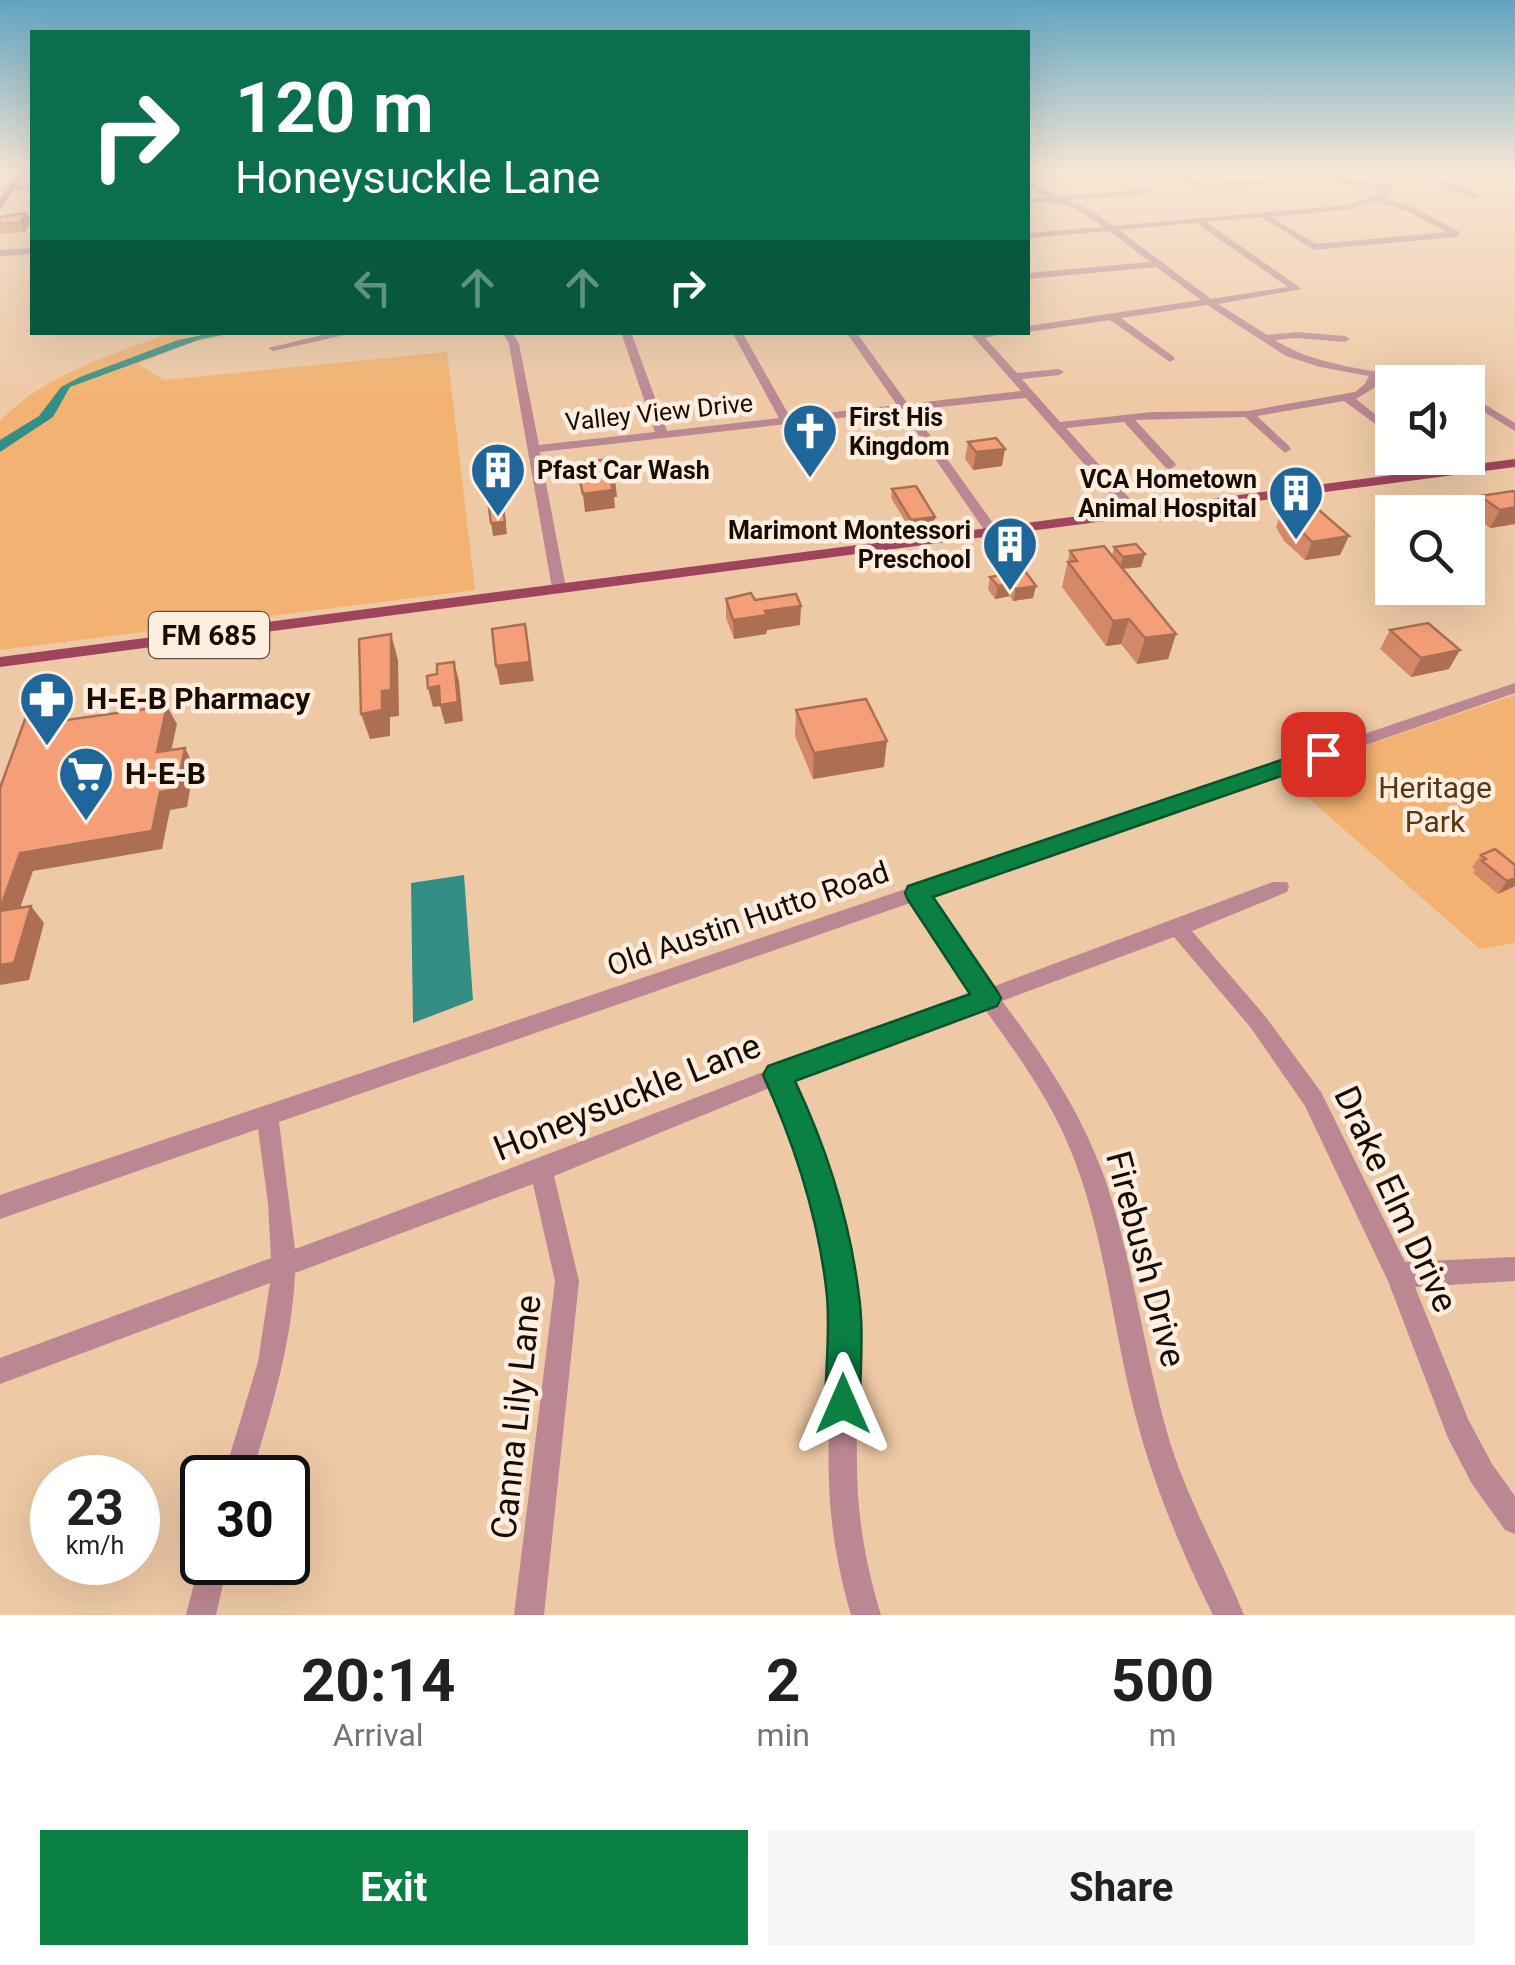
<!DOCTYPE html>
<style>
:root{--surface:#fff;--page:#f6f6f6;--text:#202124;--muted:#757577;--accent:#0b8043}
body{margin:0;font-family:Roboto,sans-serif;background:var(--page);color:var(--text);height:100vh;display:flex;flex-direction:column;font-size:38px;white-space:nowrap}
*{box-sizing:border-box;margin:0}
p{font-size:32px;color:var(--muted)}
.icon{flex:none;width:55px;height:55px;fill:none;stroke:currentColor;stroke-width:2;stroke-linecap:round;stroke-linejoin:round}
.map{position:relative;height:1615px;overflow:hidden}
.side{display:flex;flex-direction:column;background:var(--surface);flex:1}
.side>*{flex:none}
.banner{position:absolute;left:30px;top:30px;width:1000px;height:305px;border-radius:0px;box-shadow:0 10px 40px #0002;background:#0b6e4f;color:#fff;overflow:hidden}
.controls{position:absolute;left:1375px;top:365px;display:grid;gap:20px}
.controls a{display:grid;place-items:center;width:110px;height:110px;border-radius:0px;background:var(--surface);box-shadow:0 10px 40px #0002;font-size:50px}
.speed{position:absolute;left:30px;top:1455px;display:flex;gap:20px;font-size:50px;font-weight:700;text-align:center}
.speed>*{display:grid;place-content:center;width:130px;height:130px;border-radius:50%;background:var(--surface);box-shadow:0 10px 40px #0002;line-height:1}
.speed small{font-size:25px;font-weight:400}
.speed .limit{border:5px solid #111;border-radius:15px;background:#fff;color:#111}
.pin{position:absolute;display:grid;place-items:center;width:85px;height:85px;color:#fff;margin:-42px;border-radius:20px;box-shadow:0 5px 15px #0006}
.me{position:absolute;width:110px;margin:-55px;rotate:0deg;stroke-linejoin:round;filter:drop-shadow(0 0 8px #0008)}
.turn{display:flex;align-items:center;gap:35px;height:210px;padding:0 40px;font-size:45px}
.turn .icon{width:130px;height:130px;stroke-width:2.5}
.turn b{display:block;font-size:70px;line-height:85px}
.lanes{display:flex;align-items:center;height:95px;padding:0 40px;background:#0003;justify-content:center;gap:50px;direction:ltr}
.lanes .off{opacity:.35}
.eta{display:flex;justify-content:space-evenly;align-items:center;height:170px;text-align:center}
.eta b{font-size:60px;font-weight:700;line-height:70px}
.action{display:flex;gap:20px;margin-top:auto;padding:20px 40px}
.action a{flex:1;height:115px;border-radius:0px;background:var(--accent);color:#fff;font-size:40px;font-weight:700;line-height:115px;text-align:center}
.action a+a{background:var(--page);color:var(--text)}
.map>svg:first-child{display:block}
</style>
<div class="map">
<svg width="1515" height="1615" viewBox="0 0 1515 1615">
<rect width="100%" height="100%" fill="#eec9a5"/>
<!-- green -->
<path fill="#f3b271" d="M170,333h68l-48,10 -52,21 26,16 283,-28 28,238 -475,60v-229c47,-48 108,-65 170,-88z
M1515,695v248l-35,6 -199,-175z"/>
<!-- water -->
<path fill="#338f85" d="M212,333h20l-31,6 -131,48 -17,30 -53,35v-12l39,-24 22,-29 19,-10 98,-37z
M464,875l9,125 -60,23 -2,-140z"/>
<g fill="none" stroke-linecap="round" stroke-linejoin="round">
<!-- minor -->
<path fill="#bb8792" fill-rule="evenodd" d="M1168,171h10l22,13 115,-8 70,8 9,-13c30,0 55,11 82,23v4h-6l-34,-16 -37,-7 -15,24 29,8 47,25 -3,5 -143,13 -53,-33 -55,5 96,67 -84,15 49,31 30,-3 48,4 5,3 -5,3 -48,-4 -22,2c44,28 99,29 149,40l1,2 -46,-4 -5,10 -18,11 36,29v8l-48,-35 -87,15 32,30 2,3 -6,4 -40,-36 -110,3 39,42 2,3 -6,4 -4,-1 -42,-46 -58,6 74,82v6h-10l-104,-118 -114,12 96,134 -7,4 -5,-1 -94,-136 -362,41 26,136 -7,4 -7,-4 -43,-244 -7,-12h10l7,12 20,101 116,-13 -34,-100h10l36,99 112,-13 -47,-86h10l48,85 107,-12 -51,-73h10l52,72 113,-13 -52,-59h39l-23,6 32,35 42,-4 5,3 -5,3 -37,4 38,43 92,-10 96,-1 107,-19 10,-8 4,-8 -49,-9 -34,-11 -79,-51 -86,13 53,39 1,2 -5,3 -60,-42 -82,12v-6l173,-26 -45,-33 -128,12v-6l122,-11 -41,-31 -81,7v-5l75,-6c-29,-22 -40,-26 -75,-24v-4l21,-2 -21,-10v-5l32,14 94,-7 -3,4 -82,7 24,11 20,15 236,-21 29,-10 5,-6 -68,-9 -116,8zM1376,201l31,10 40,21 -131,12 -45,-27 79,-8zM1196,223l92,64 -77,12 -92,-69z
M1504,171h11v5z
M32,185v4l-32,2v-4z
M32,215v4l-32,4v-6z
M32,248v6l-32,2v-6z
M335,332h23l-85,19 -5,-3z
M1468,394l47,29v8l-47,-29z
M1515,683v10l-586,204 63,90 281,-105h14l2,5 -2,5 -95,39 73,85 56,76 84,170 110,-5v24l-100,6 53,132 24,45 23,32v38l-10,-4 -33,-46 -24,-46 -60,-157 -83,-175 -54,-78 -77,-91 -172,64c42,55 80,113 103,178 29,85 39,175 64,260 19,62 51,117 75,176h-31c-34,-68 -63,-139 -81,-213 -21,-86 -29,-176 -64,-258 -21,-49 -53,-93 -84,-136l-194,72c29,62 55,127 63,195 9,73 1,147 5,221 3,41 11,80 23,119h-30c-11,-38 -18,-74 -21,-113 -5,-75 5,-149 -1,-224 -6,-66 -30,-131 -57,-191l-218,89 25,105 -35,334h-30l41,-334 -22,-97 -238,89c-3,71 -24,137 -44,205h-28l35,-116 12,-79 -270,101v-26l271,-100 -3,-55 -10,-74 -258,90v-24zM913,902l61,92c-228,82 -452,172 -679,255l-16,-127z
M202,1552v10h26l-12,53h-30z"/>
<!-- major -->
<path fill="#a0445e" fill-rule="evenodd" d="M20,171h9l-29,38v-10z
M1515,459v8l-1515,200v-10z"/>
</g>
<!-- wall -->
<path fill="#d38967" d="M26,213l4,10 -5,9 -25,2v-17z
M968,442l34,24 -29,4 -8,-11z
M892,489l42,37 -24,3 -19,-31z
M1515,492v32l-25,4 -20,-14 10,-18z
M1283,508l57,47 -35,5 -21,-19 -8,-14z
M1114,547l27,20 -18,2 53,65 -8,25 -31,5 -16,-20 -15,2 -44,-59 8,-36 42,5z
M1025,571l8,27 -20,3 -3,-5 -15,3 -7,-10 2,-12z
M726,599l29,1 45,25 -33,5 -1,4 -32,5 -8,-21z
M1390,630l59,39 -38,8 -31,-28z
M796,710l88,57 -71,12 -18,-43z
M1481,855l34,10v21l-17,8 -25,-21 2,-3 -3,-3z"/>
<!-- shaded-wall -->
<path fill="#ac6f54" d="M26,213l4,10 -5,9 -5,-9z
M1005,449l-3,17 -29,4 3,-18z
M610,479h5l2,18h-3l1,11 -30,4 -2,-18z
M503,502l4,32 -14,2 -2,-13z
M1515,507v17l-25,4 10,-18z
M935,517l-1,9 -24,3 1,-9z
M1349,536l-9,19 -35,5 7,-18z
M1145,554l-4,13 -22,2 4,-12z
M1012,584l-2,12 -15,3 3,-13z
M1036,586l-3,12 -20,3 3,-12z
M801,606l-1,19 -33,5 -1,4 -32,5 -1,-19 32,-9z
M1129,619l-8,25 -15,2 7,-25z
M525,624l9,57 -34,4 -4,-19z
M391,634l7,26 1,56 -9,1v19l-20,3 -9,-25 21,-23z
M1176,634l-8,25 -31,5 8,-26z
M1460,650l-11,19 -38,8 10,-19z
M454,662l5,19 4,40 -18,3 -5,-18 -7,1 -5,-19z
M167,706l10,18 -10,46 -10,-18z
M49,711l11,17 -15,-5z
M887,741l-3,26 -71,12 1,-26z
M185,748l9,18 -7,41 -17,3 -8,39 -129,22 -20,57 -13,-16v-3l20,-56 140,-61z
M1515,878v8l-17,8 9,-13z
M31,906l13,17 -15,57 -29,5v-20z"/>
<!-- building -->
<path fill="#f59f78" stroke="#ac6f54" stroke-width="2.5" d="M26,213l-6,10 -20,1v-7z
M996,438l9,11 -29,3 -8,-10z
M610,459l5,20h-5l3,11 -30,4 -3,-13 6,-1 -5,-18z
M916,486l19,31 -24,3 -19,-31z
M500,490l5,32 -14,1 -4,-31z
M1513,491l2,1v15l-15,3 -20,-14z
M1312,504l37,32 -37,6 -20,-20 -9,-14z
M1451,505l9,7h-48l-3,-2z
M1136,544l9,10 -22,3 -9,-10z
M1104,546l72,88 -31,4 -16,-19 -16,2 -45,-59 9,-1 -7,-10z
M1025,571l11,15 -20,3 -4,-5 -14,2 -8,-9z
M751,593l4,7 41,-6 5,12 -36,5 2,4 -34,5 -7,-21z
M1428,623l32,27 -39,8 -31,-28z
M525,624l5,38 -34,4 -4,-37z
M391,634v56l-9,1v19l-21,4 -2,-75z
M454,662l4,40 -18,3 -1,-19 -11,2 -1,-12 10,-2v-10z
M866,699l21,42 -73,12 -18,-43z
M167,706l-10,46 28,-4 -8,41 -17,3 -8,39 -132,22 -20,56v-121l27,-74 22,-3 -4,12z
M1495,849l20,16v13l-8,3 -25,-20 4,-2 -5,-4z
M31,906l-17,57 -14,2v-54z"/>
<!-- sky -->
<linearGradient id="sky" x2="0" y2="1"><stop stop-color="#5fa5c0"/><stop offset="0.43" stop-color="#f7e7d6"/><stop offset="1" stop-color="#f7e7d6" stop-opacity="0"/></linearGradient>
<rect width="1515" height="397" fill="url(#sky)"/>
<!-- route -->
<path fill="#0b8043" stroke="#07532c" stroke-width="2.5" d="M1323,746l11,8 -4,5 -397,138 64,94 4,7 -4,8 -202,75c32,68 55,140 64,215 5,35 1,73 1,108l-5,13 -12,5 -13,-5 -5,-13c1,-35 5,-73 2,-108 -8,-77 -32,-151 -64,-221l5,-9 202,-72 -62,-94 -3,-7 3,-7z"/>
<!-- icons -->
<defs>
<g id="church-pin" transform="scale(2.875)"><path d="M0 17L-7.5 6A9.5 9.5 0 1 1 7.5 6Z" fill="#1f669a" stroke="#feeee0"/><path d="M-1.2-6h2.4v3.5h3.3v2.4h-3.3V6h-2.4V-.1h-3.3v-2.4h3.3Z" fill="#fff"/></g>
<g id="building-pin" transform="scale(2.875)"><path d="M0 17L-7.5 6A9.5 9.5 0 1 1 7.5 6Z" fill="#1f669a" stroke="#feeee0"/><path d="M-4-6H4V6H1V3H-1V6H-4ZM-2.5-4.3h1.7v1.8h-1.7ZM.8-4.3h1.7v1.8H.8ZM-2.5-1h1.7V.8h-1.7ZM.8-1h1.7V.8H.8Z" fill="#fff"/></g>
<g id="pharmacy-pin" transform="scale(2.875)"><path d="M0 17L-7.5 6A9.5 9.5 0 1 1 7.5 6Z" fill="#1f669a" stroke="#feeee0"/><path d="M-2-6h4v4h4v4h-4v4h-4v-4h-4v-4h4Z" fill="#fff"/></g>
<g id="supermarket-pin" transform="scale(2.875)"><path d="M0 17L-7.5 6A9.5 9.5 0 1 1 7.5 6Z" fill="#1f669a" stroke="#feeee0"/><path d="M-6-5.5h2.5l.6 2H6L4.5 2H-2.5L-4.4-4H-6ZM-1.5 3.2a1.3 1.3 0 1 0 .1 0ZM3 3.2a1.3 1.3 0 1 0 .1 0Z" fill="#fff"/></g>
</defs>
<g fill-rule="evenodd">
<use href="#church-pin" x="810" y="431"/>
<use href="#building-pin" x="498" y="470"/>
<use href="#building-pin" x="1296" y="493"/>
<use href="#building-pin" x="1010" y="544"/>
<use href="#pharmacy-pin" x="47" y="699"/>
<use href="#supermarket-pin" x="86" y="774"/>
</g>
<g text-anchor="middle" stroke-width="9" stroke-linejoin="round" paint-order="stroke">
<!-- far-street labels -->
<g font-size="25" fill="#190c02" stroke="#feeee0">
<text transform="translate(659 412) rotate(-6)" y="9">Valley View Drive</text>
</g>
<!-- far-poi labels -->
<g font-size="25" font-weight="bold" fill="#190c02" stroke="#feeee0" text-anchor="start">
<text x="849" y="426">First His<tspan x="849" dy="29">Kingdom</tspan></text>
<text x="537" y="479">Pfast Car Wash</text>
<text x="1257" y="488" text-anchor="end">VCA Hometown<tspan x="1257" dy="29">Animal Hospital</tspan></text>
<text x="971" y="539" text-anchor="end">Marimont Montessori<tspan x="971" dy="29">Preschool</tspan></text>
</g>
<!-- shield labels -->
<rect fill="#feeee0" stroke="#5e5045" stroke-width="2.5" x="149" y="612" width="120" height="46" rx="8"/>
<g font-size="28" font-weight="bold" fill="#190c02">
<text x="209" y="645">FM 685</text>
</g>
<!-- poi labels -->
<g font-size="30" font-weight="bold" fill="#190c02" stroke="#feeee0" text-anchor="start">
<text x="86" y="709">H-E-B Pharmacy</text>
<text x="125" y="784">H-E-B</text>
</g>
<!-- park labels -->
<g font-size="30" fill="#5a3813" stroke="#feeee0">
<text x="1435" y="798">Heritage<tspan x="1435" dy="34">Park</tspan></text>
</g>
<!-- street labels -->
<g font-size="30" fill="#190c02" stroke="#feeee0">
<text transform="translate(748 919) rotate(-19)" y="10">Old Austin Hutto Road</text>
</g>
<!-- near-street labels -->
<g font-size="35" fill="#190c02" stroke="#feeee0">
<text transform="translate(627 1097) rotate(-22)" y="12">Honeysuckle Lane</text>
<text transform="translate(1396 1199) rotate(65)" y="12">Drake Elm Drive</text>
<text transform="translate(1146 1259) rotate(75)" y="12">Firebush Drive</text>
<text transform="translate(516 1417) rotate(-84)" y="12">Canna Lily Lane</text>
</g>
</g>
</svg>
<div class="controls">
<a><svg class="icon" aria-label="sound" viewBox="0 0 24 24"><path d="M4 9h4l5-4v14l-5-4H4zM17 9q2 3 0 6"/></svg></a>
<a><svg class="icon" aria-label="search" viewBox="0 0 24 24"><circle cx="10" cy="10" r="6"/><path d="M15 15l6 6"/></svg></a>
</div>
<div class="speed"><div>23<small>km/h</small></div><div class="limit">30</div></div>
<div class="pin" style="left:1323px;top:754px;background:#d93025"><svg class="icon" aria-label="arrive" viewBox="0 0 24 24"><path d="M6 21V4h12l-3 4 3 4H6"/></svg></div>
<svg class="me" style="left:843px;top:1404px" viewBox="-20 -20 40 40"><path d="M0-17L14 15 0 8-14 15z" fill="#0b8043" stroke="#fff" stroke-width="4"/></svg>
<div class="banner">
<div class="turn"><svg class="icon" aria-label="right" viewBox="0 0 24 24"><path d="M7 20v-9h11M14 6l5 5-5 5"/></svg><div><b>120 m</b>Honeysuckle Lane</div></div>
<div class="lanes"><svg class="icon off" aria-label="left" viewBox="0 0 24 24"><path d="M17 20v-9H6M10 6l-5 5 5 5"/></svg><svg class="icon off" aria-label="ahead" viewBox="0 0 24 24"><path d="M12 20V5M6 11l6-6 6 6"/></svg><svg class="icon off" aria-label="ahead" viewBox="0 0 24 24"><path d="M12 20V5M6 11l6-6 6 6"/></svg><svg class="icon" aria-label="right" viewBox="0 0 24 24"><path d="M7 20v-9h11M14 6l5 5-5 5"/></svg></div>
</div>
</div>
<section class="side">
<div class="eta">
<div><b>20:14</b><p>Arrival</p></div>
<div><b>2</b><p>min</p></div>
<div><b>500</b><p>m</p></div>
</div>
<div class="action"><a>Exit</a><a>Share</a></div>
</section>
